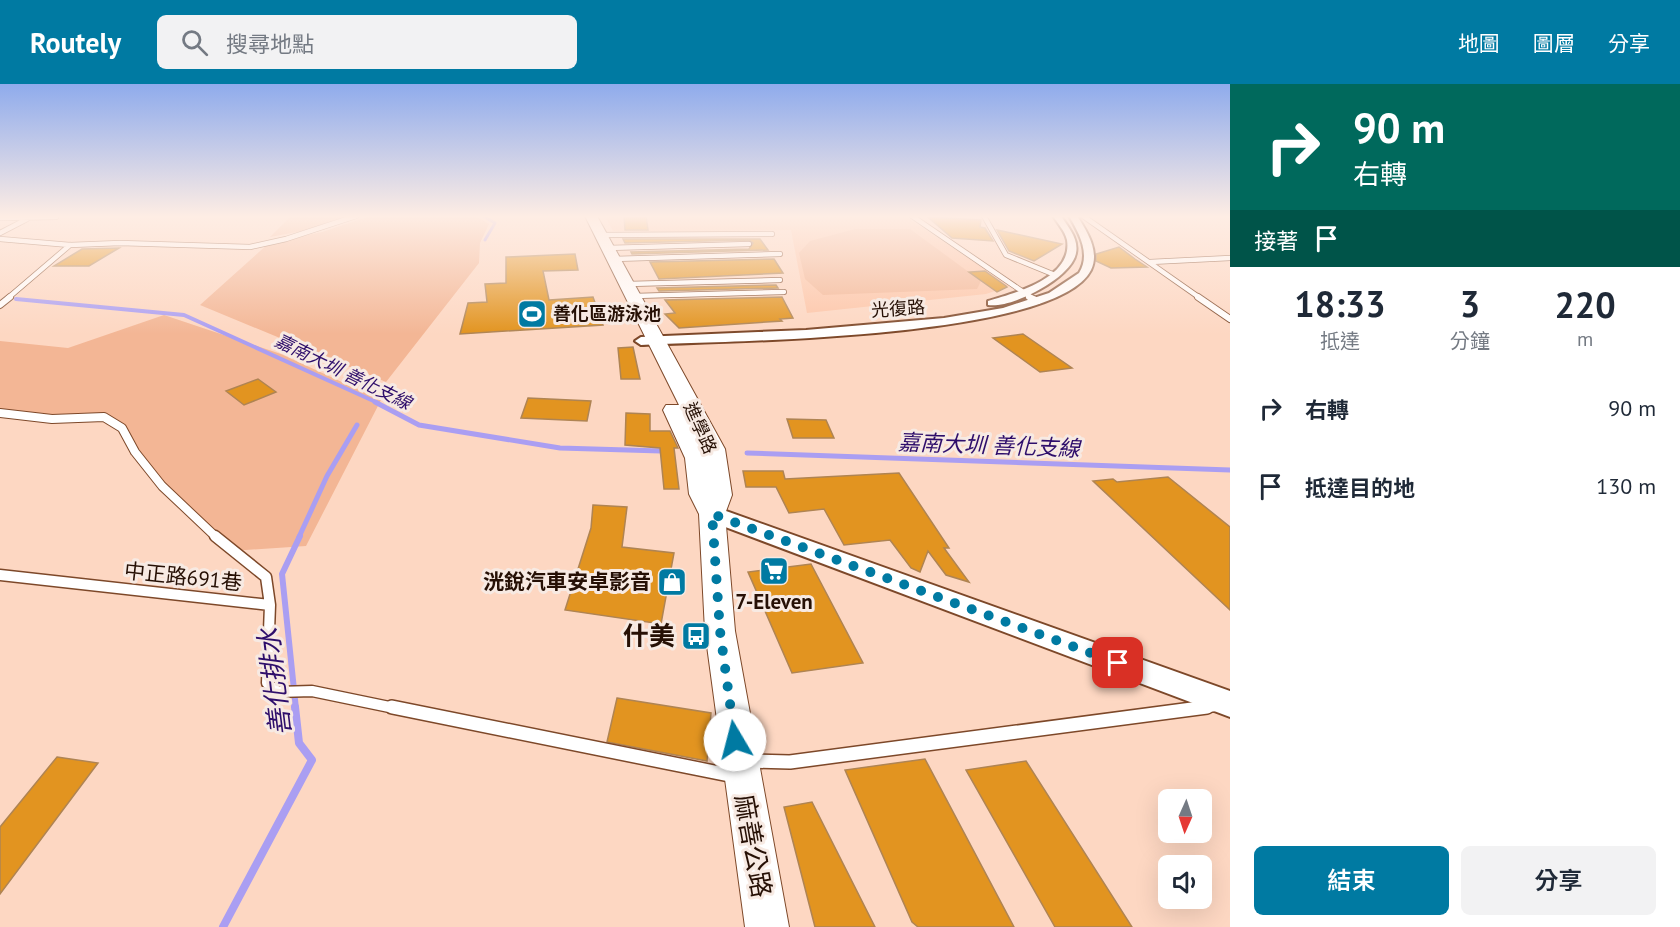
<!DOCTYPE html>
<html lang="zh-TW">
<meta charset="utf-8">
<style>
:root{--surface:#fff;--page:#f2f2f3;--text:#1f2937;--muted:#747a83;--accent:#007aa2}
body{margin:0;font-family:"PT Sans","Noto Sans TC",sans-serif;background:var(--page);color:var(--text);height:100vh;display:flex;flex-direction:column;font-size:22px;white-space:nowrap}
*{box-sizing:border-box;margin:0}
p{font-size:20px;color:var(--muted)}
.icon{flex:none;width:33px;height:33px;fill:none;stroke:currentColor;stroke-width:2;stroke-linecap:round;stroke-linejoin:round}
.map{position:relative;flex:1;overflow:hidden}
.drawer{display:flex;flex-direction:column;background:var(--surface);width:450px}
.drawer>*{flex:none}
.guide{background:#00695c;color:#fff;overflow:hidden}
.needle{width:39px;rotate:183deg}
.controls{position:absolute;left:1158px;top:705px;display:grid;gap:12px}
.controls a{display:grid;place-items:center;width:54px;height:54px;border-radius:9px;background:var(--surface);box-shadow:0 6px 24px #0002;font-size:30px}
.pin{position:absolute;display:grid;place-items:center;width:51px;height:51px;color:#fff;margin:-26px;border-radius:12px;box-shadow:0 3px 9px #0006}
.me{position:absolute;width:66px;margin:-33px;rotate:352deg;stroke-linejoin:round;filter:drop-shadow(0 0 4px #0008)}
.turn{display:flex;align-items:center;gap:21px;height:126px;padding:0 24px;font-size:27px}
.turn .icon{width:78px;height:78px;stroke-width:2.5}
.turn b{display:block;font-size:42px;line-height:51px}
.then{display:flex;align-items:center;height:57px;padding:0 24px;background:#0003;gap:12px;font-size:22px}
.eta{display:flex;justify-content:space-evenly;align-items:center;height:102px;text-align:center}
.eta b{font-size:36px;font-weight:600;line-height:42px}
.button{display:flex;gap:12px;margin-top:auto;padding:12px 24px}
.button a{flex:1;height:69px;border-radius:9px;background:var(--accent);color:#fff;font-size:24px;font-weight:600;line-height:69px;text-align:center}
.button a+a{background:var(--page);color:var(--text)}
ul{padding:0;list-style:none}
li{display:flex;align-items:center;gap:18px;height:78px;padding:0 24px}
li div{flex:1}
li b{display:block;font-size:22px}
li em{font-style:normal}
header{display:flex;align-items:center;gap:36px;box-sizing:border-box;height:84px;padding:0 30px;background:var(--accent);color:#fff}
header strong{font-size:28px}
nav{display:flex;gap:33px;margin-inline-start:auto;font-size:21px}
.search{width:420px;height:54px;background:var(--page);display:flex;align-items:center;gap:15px;box-sizing:border-box;padding:0 21px;border-radius:9px;color:var(--muted);font-size:22px}
main{display:flex;flex:1;min-height:0}
.map>svg:first-child{display:block}
</style>
<header>
<strong>Routely</strong>
<div class="search"><svg class="icon" aria-label="search" viewBox="0 0 24 24"><circle cx="10" cy="10" r="6"/><path d="M15 15l6 6"/></svg>搜尋地點</div>
<nav><a>地圖</a><a>圖層</a><a>分享</a></nav>
</header>
<main>
<div class="map">
<svg width="1230" height="843" viewBox="0 0 1230 843">
<rect width="100%" height="100%" fill="#fdd7c2"/>
<!-- built -->
<path fill="#fdc5a7" d="M605,132h300l105,70 -24,8 -179,19 -16,-83 -178,1z"/>
<!-- green -->
<path fill="#f3b695" d="M291,132h69l-36,11 -54,10z
M370,132h106l13,8 -9,19 -1,20 -93,119 -186,-77 69,-62 53,-11z
M855,145h55l71,52 -4,8 -154,6 -18,-16 -6,-26 11,-12z
M164,231l117,39 100,46 -75,146 -75,5 -69,-65 -40,-58 -18,-11 -104,-4v-72l68,7z"/>
<g fill="none" stroke-linecap="round" stroke-linejoin="round">
<!-- stream-far4 -->
<path stroke="#aa9ef2" stroke-width="3" d="M483,132l12,7 -10,17"/>
<!-- stream-far3 -->
<path stroke="#aa9ef2" stroke-width="4" d="M16,215l168,16 194,88"/>
<!-- stream-far2 -->
<path stroke="#aa9ef2" stroke-width="5" d="M375,318l44,23 141,23 101,3
M747,369l483,17
M299,453l28,-61 30,-51"/>
<!-- stream-far1 -->
<path stroke="#aa9ef2" stroke-width="6" d="M296,625l-14,-135 18,-38"/>
<!-- stream -->
<path stroke="#aa9ef2" stroke-width="8" d="M223,843l89,-167 -13,-17 -4,-36"/>
</g>
<!-- building -->
<path fill="#e29420" stroke="#af8453" stroke-width="1.5" d="M624,132h22l2,14h-23z
M928,133l53,3 -1,7 5,1 8,13 -41,-3z
M997,146l5,1 60,13 -28,17 -25,-10z
M623,155h137l8,11 -136,4 -1,-2 118,-3 4,-6 -4,-3 -124,3z
M1119,163l16,12 12,8 -36,1 -15,-7v-7z
M119,164l-30,18h-35l28,-17z
M575,170l3,16 -35,1 6,29 44,-3 10,28 -143,9 8,-31 19,-1 -2,-18 21,-1v-26z
M774,175l9,14 -124,6 -9,-17z
M985,187l21,15 1,1 -10,5 -28,-20z
M776,201l2,3 -119,3 -2,-3z
M782,213l11,21 -13,1 2,2 -103,7 -14,-14 10,-1 -10,-13z
M1023,250l49,34 -32,4 -47,-34z
M633,263l7,32h-19l-3,-31z
M258,295l18,13 -32,13 -18,-14z
M528,314l63,3 -4,20 -66,-3z
M626,329l24,1v17h20l8,17h-4l5,41h-15l-4,-41 -35,-3z
M787,335l39,1 8,18h-41z
M743,387h40l2,8 114,-6 50,75h-5l25,34 -23,-7 -18,-24 -8,21 -9,-4 -21,-28 -46,5 -20,-36 -35,4 -13,-26h-30z
M1168,393l62,50v83l-137,-129 20,-2 4,3z
M593,421l34,2 -5,40 52,6 -13,71 -96,-14 26,-82z
M811,480l52,99 -71,10 -44,-101z
M617,614l94,15 -4,48 -100,-19z
M57,673l41,6 -98,131v-67z
M925,675l89,168h-96l-6,-5 -67,-152z
M1026,677l106,166h-77l-89,-157z
M812,718l63,125h-60l-31,-120z"/>
<g fill="none" stroke-linecap="round" stroke-linejoin="round">
<!-- lane-far4 casing -->
<g stroke="#7d4829" stroke-width="6">
<path id="lane-far4" d="M912,132l120,82
M984,132l22,39 49,20
M1083,132l117,82
M0,134l56,-1
M0,149l27,-14
M600,151l172,-1
M0,155l70,6 50,-2 130,4 36,-8 70,-23
M607,164l142,-4
M613,175l167,-5
M1150,178l80,-4
M627,200l153,-4
M633,212l151,-4
M8,214l62,-53"/>
</g>
<!-- lane-far3 casing -->
<g stroke="#7d4829" stroke-width="8">
<path id="lane-far3" d="M1029,213l9,4
M1198,213l32,22
M0,221l10,-8"/>
</g>
<!-- lane-far2 casing -->
<g stroke="#7d4829" stroke-width="10">
<path id="lane-far2" d="M0,329l52,6 52,-2 18,11 13,24 27,34 54,51"/>
</g>
<!-- lane-far1 casing -->
<g stroke="#7d4829" stroke-width="13">
<path id="lane-far1" d="M215,452l51,41 4,28
M0,491l270,30 -3,78 11,9 34,-1 87,18
M1195,625l35,-5"/>
</g>
<!-- lane casing -->
<g stroke="#7d4829" stroke-width="16">
<path id="lane" d="M392,623l342,69
M748,677l42,1 417,-55"/>
</g>
<!-- street casing -->
<g stroke="#7d4829" stroke-width="4">
<path id="street" d="M1053,132h8c7,11 18,23 15,37 -4,25 -65,56 -88,52v-4c27,-8 85,-23 79,-61 -2,-9 -9,-16 -14,-24z
M1069,132h8c10,15 23,36 14,54 -35,70 -372,71 -450,75l-6,-4 6,-4 165,-7 138,-12 59,-10 46,-15 30,-20c12,-19 0,-40 -10,-57z"/>
</g>
<!-- secondary casing -->
<g stroke="#7d4829" stroke-width="4">
<path id="secondary" d="M0,132h7l-7,3z
M712,422l518,185v26l-526,-198 -3,-5 3,-5z"/>
</g>
<!-- primary casing -->
<g stroke="#7d4829" stroke-width="2">
<path id="primary" d="M585,132h12l128,233 7,46 -7,19 10,117 54,296h-44l-40,-296 -6,-117 -10,-20 -4,-36 -22,-48 3,-5h13z"/>
</g>
<!-- lane-far4 -->
<use href="#lane-far4" stroke="#fff" stroke-width="4.5"/>
<!-- lane-far3 -->
<use href="#lane-far3" stroke="#fff" stroke-width="6"/>
<!-- lane-far2 -->
<use href="#lane-far2" stroke="#fff" stroke-width="8"/>
<!-- lane-far1 -->
<use href="#lane-far1" stroke="#fff" stroke-width="10"/>
<!-- lane -->
<use href="#lane" stroke="#fff" stroke-width="13"/>
<!-- street -->
<use href="#street" fill="#fff" fill-rule="evenodd"/>
<!-- secondary -->
<use href="#secondary" fill="#fff" fill-rule="evenodd"/>
<!-- primary -->
<use href="#primary" fill="#fff" fill-rule="evenodd"/>
</g>
<!-- sky -->
<linearGradient id="sky" x2="0" y2="1"><stop stop-color="#8fabec"/><stop offset="0.53" stop-color="#feede4"/><stop offset="1" stop-color="#feede4" stop-opacity="0"/></linearGradient>
<rect width="1230" height="250" fill="url(#sky)"/>
<g fill="none" stroke-linecap="round" stroke-linejoin="round">
<!-- route -->
<path stroke="#007aa2" stroke-width="10" stroke-dasharray="0 18" d="M735,656l-15,-109 -8,-117 406,149"/>
</g>
<!-- icons -->
<defs>
<g id="stadium-square" transform="scale(1.5)"><rect x="-9" y="-9" width="18" height="18" rx="4" fill="#007aa2" stroke="#f7eae3"/><path d="M0-5a6.5 5 0 1 0 0 10a6.5 5 0 1 0 0-10ZM-3.5-1.8h7v3.6h-7Z" fill="#fff"/></g>
<g id="supermarket-square" transform="scale(1.5)"><rect x="-9" y="-9" width="18" height="18" rx="4" fill="#007aa2" stroke="#f7eae3"/><path d="M-6-5.5h2.5l.6 2H6L4.5 2H-2.5L-4.4-4H-6ZM-1.5 3.2a1.3 1.3 0 1 0 .1 0ZM3 3.2a1.3 1.3 0 1 0 .1 0Z" fill="#fff"/></g>
<g id="shop-square" transform="scale(1.5)"><rect x="-9" y="-9" width="18" height="18" rx="4" fill="#007aa2" stroke="#f7eae3"/><path d="M-5-2.5h2.3a2.7 3.5 0 0 1 5.4 0H5L5.5 6h-11ZM-1.5-2.5h3a1.5 2.3 0 0 0-3 0Z" fill="#fff"/></g>
<g id="bus-square" transform="scale(1.5)"><rect x="-9" y="-9" width="18" height="18" rx="4" fill="#007aa2" stroke="#f7eae3"/><path d="M-5-6H5V4H4V6H2V4H-2V6H-4V4H-5ZM-3.5-4V0h7V-4ZM-3.5 1.2v1.5H-2V1.2ZM2 1.2v1.5H3.5V1.2Z" fill="#fff"/></g>
</defs>
<g fill-rule="evenodd">
<use href="#stadium-square" x="532" y="230"/>
<use href="#supermarket-square" x="774" y="487"/>
<use href="#shop-square" x="672" y="498"/>
<use href="#bus-square" x="696" y="552"/>
</g>
<g text-anchor="middle" stroke-width="6" stroke-linejoin="round" paint-order="stroke">
<!-- far-street labels -->
<g font-size="18" fill="#261005" stroke="#f7eae3">
<text transform="translate(898 225) rotate(-4)" y="6">光復路</text>
<text transform="translate(700 344) rotate(66)" y="6">進學路</text>
</g>
<!-- far-poi labels -->
<g font-size="18" font-weight="bold" fill="#261005" stroke="#f7eae3" text-anchor="start">
<text x="553" y="236">善化區游泳池</text>
</g>
<!-- far-water labels -->
<g font-size="18" font-style="italic" fill="#2e0e6b" stroke="#f7eae3">
<text transform="translate(343 288) rotate(26)" y="6">嘉南大圳 善化支線</text>
</g>
<!-- street labels -->
<g font-size="21" fill="#261005" stroke="#f7eae3">
<text transform="translate(183 493) rotate(6)" y="7">中正路691巷</text>
</g>
<!-- poi labels -->
<g font-size="21" font-weight="bold" fill="#261005" stroke="#f7eae3" text-anchor="end">
<text x="651" y="505">洸銳汽車安卓影音</text>
<text x="774" y="525" text-anchor="middle">7-Eleven</text>
</g>
<!-- water labels -->
<g font-size="22" font-style="italic" fill="#2e0e6b" stroke="#f7eae3">
<text transform="translate(989 361) rotate(2)" y="8">嘉南大圳 善化支線</text>
</g>
<!-- near-poi labels -->
<g font-size="26" font-weight="bold" fill="#261005" stroke="#f7eae3" text-anchor="end">
<text x="675" y="561">什美</text>
</g>
<!-- near-street labels -->
<g font-size="26" fill="#261005" stroke="#f7eae3">
<text transform="translate(753 762) rotate(80)" y="9">麻善公路</text>
</g>
<!-- near-water labels -->
<g font-size="27" font-style="italic" fill="#2e0e6b" stroke="#f7eae3">
<text transform="translate(275 598) rotate(-97)" y="9">善化排水</text>
</g>
</g>
</svg>
<div class="controls">
<a><svg class="needle" viewBox="-14 -14 28 28"><path d="M0-13l5 13h-10z" fill="#e53935"/><path d="M0 13l5-13h-10z" fill="#747a83"/></svg></a>
<a><svg class="icon" aria-label="sound" viewBox="0 0 24 24"><path d="M4 9h4l5-4v14l-5-4H4zM17 9q2 3 0 6"/></svg></a>
</div>
<div class="pin" style="left:1118px;top:579px;background:#d93025"><svg class="icon" aria-label="arrive" viewBox="0 0 24 24"><path d="M6 21V4h12l-3 4 3 4H6"/></svg></div>
<svg class="me" style="left:735px;top:656px" viewBox="-20 -20 40 40"><circle r="19" fill="#fff"/><path d="M0-13L10 11 0 6-10 11z" fill="#007aa2"/></svg>
</div>
<section class="drawer">
<div class="guide">
<div class="turn"><svg class="icon" aria-label="right" viewBox="0 0 24 24"><path d="M7 20v-9h11M14 6l5 5-5 5"/></svg><div><b>90 m</b>右轉</div></div>
<div class="then">接著<svg class="icon" aria-label="arrive" viewBox="0 0 24 24"><path d="M6 21V4h12l-3 4 3 4H6"/></svg></div>
</div>
<div class="eta">
<div><b>18:33</b><p>抵達</p></div>
<div><b>3</b><p>分鐘</p></div>
<div><b>220</b><p>m</p></div>
</div>
<ul>
<li><svg class="icon" aria-label="right" viewBox="0 0 24 24"><path d="M7 20v-9h11M14 6l5 5-5 5"/></svg><div><b>右轉</b></div><em>90 m</em></li>
<li><svg class="icon" aria-label="arrive" viewBox="0 0 24 24"><path d="M6 21V4h12l-3 4 3 4H6"/></svg><div><b>抵達目的地</b></div><em>130 m</em></li>
</ul>
<div class="button"><a>結束</a><a>分享</a></div>
</section>
</main>
